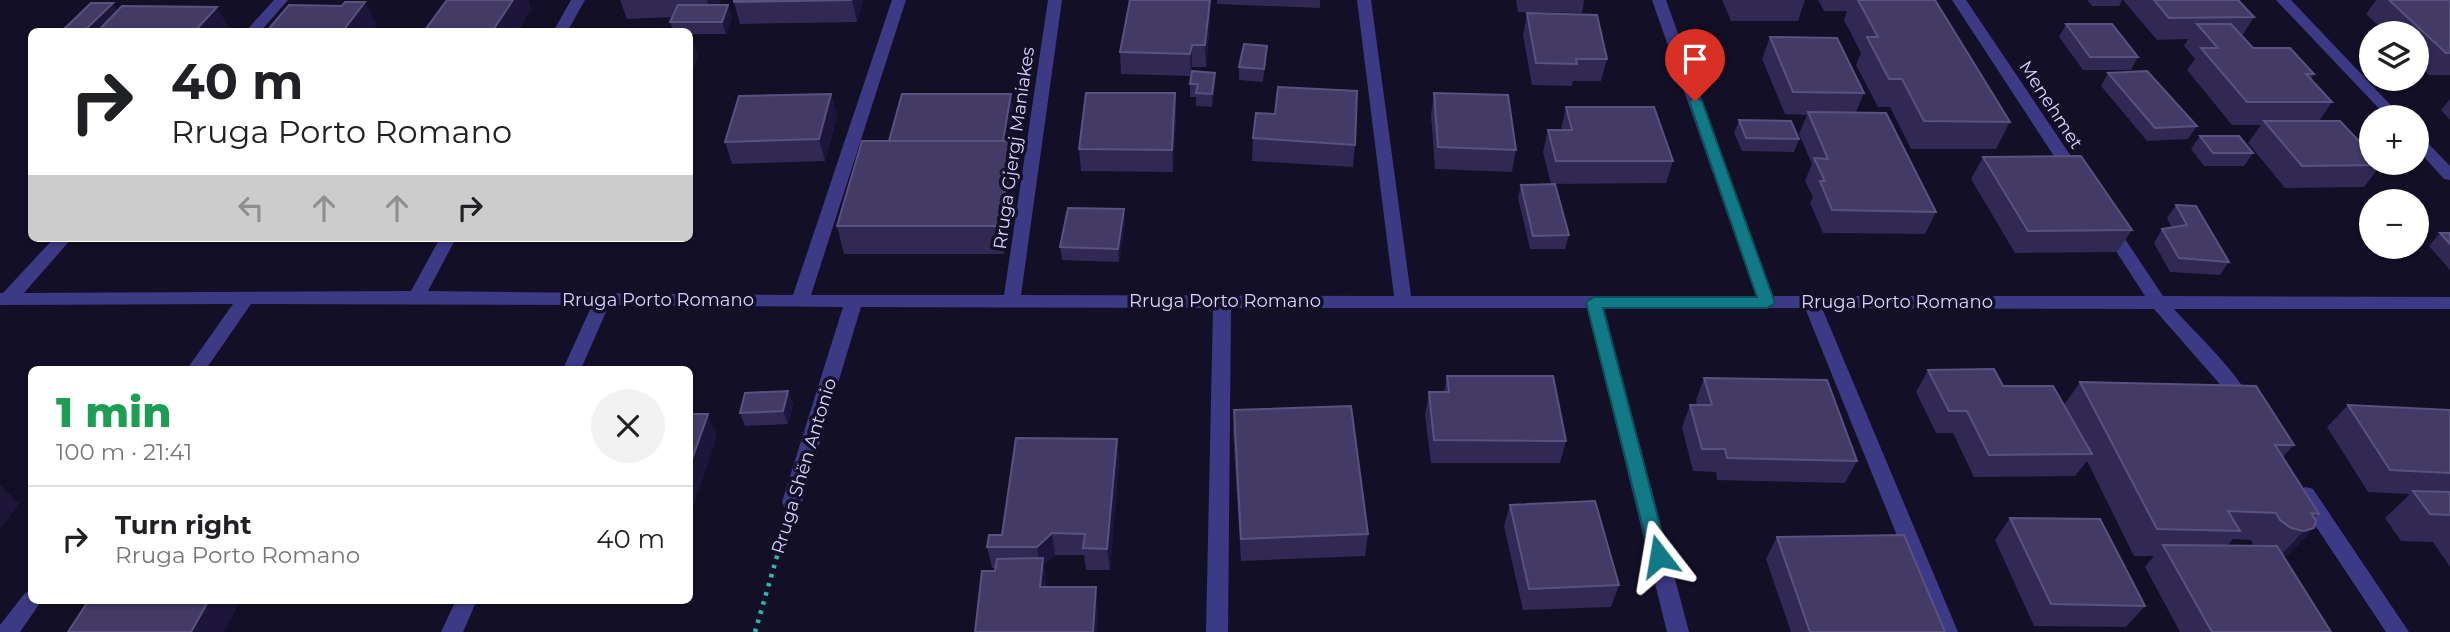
<!DOCTYPE html>
<meta charset="utf-8">
<style>
:root{--surface:#fff;--page:#f2f2f2;--text:#202124;--muted:#757577;--line:#e0e0e0}
body{margin:0;font-family:Montserrat,sans-serif;background:var(--page);color:var(--text);height:100vh;display:flex;flex-direction:column;font-size:26px;white-space:nowrap}
*{box-sizing:border-box;margin:0}
p{font-size:23px;color:var(--muted)}
.icon{flex:none;width:38px;height:38px;fill:none;stroke:currentColor;stroke-width:2;stroke-linecap:round;stroke-linejoin:round}
.map{position:relative;flex:1;overflow:hidden}
.panel{position:absolute;left:28px;top:366px;width:665px;height:238px;display:flex;flex-direction:column;background:var(--surface);border-radius:10px;box-shadow:0 2px 5px #0004}
.panel>*{flex:none}
.banner{position:absolute;left:28px;top:28px;width:665px;height:214px;border-radius:10px;box-shadow:0 2px 5px #0004;background:#fff;color:var(--text);overflow:hidden}
.controls{position:absolute;left:2359px;top:21px;display:grid;gap:14px}
.controls a{display:grid;place-items:center;width:70px;height:70px;border-radius:50%;background:var(--surface);box-shadow:0 2px 5px #0004;font-size:35px}
.pin{position:absolute;display:grid;place-items:center;width:60px;height:60px;color:#fff;margin:-72px -30px;border-radius:50% 50% 50% 0;rotate:-45deg;box-shadow:0 0 7px #0007}
.pin .icon{rotate:45deg}
.me{position:absolute;width:77px;margin:-38px;rotate:346deg;stroke-linejoin:round;filter:drop-shadow(0 0 5px #0008)}
.turn{display:flex;align-items:center;gap:24px;height:147px;padding:0 28px;font-size:32px}
.turn .icon{width:91px;height:91px;stroke-width:2.5}
.turn b{display:block;font-size:49px;line-height:60px}
.lanes{display:flex;align-items:center;height:66px;padding:0 28px;background:#0003;justify-content:center;gap:35px;direction:ltr}
.lanes .off{opacity:.35}
.round{display:grid;place-items:center;flex:none;width:74px;height:74px;border-radius:37px;background:var(--page)}
.head{display:flex;align-items:center;justify-content:space-between;height:119px;padding:0 28px}
h1{font-size:42px;font-weight:800;line-height:52px;color:#1e9e55}
ul{padding:0;list-style:none}
li{display:flex;align-items:center;gap:21px;height:105px;padding:0 28px;border-top:2px solid var(--line)}
li div{flex:1}
li b{display:block;font-size:26px}
li em{font-style:normal}
.map>svg:first-child{display:block}
</style>
<div class="map">
<svg width="2450" height="632" viewBox="0 0 2450 632">
<rect width="100%" height="100%" fill="#130f26"/>
<g fill="none" stroke-linecap="round" stroke-linejoin="round">
<!-- path -->
<path stroke="#2fb8b0" stroke-width="4.5" stroke-dasharray="3.5 6" stroke-linecap="butt" d="M755,632l27,-93"/>
<!-- minor -->
<path fill="#3d3a85" fill-rule="evenodd" d="M274,0h14l-28,32h-15z
M571,0h14l-18,32h-14z
M892,0h14l-95,295h193l44,-295h14l-41,295 373,1 -37,-296h14l40,296h345l-104,-296h14l107,296h372l-44,-68 8,-6 6,2 48,72 287,1v12h-276c27,30 61,60 80,96l-2,5h-14l-13,-20 -71,-81 -332,-1 136,324h-22l-131,-324h-201l85,324h-22l-80,-324h-356l-3,324h-22l7,-324 -352,-1 -59,195 -3,6 -7,2 -7,-2 -3,-6 61,-195 -234,-2 -28,64h-18l29,-64 -341,-1 -45,65h-19l46,-65 -233,1v-12h3l51,-55h18l-48,55 387,-2 29,-53h16l-28,53 365,4z
M1952,0h14l115,171 2,4 -2,4h-12z
M2276,0h15l111,117h-15z
M2417,135l5,2 28,29v14l-6,-1 -27,-30z
M2306,487l7,2 96,143h-23l-87,-131 -3,-6 3,-6z
M32,590v10h10l-22,32h-20v-7l25,-32z
M456,600h21l-14,32h-22z"/>
</g>
<!-- wall -->
<path fill="#312854" fill-rule="evenodd" d="M447,0h81l3,9 -14,23h-91l-1,-2z
M620,0h100l-2,5h10l4,13 -6,16h-35l7,22 -8,22v-46h-16l-4,-10 2,-5 -45,2z
M734,0h129l-6,22 -117,2 -6,-22z
M1210,0v20l-4,47h-14l-1,9 -70,-2 -1,-22z
M1217,0h103v8l-103,-4z
M1516,0h68v1l-2,12 -64,-1z
M1722,0h83l-7,21h-67z
M1818,0h117l75,122 -14,27h-85l-21,-42h-12l-22,-42 5,-12 -17,-33 3,-9h-23z
M2087,0h35l-3,6h-27z
M2123,0h115l16,17 -12,19 11,12 61,26 -3,5 21,23 -13,19 62,44 -17,22 -79,1 -37,-45 13,-18h-29l-45,-55 8,-11 -11,-13 4,-7 -31,1z
M2361,0h89v75h-21l-12,-12v-30h-31l-20,-19 10,-14z
M1527,13l80,46 -6,22h-28l-1,5 -40,-1 -9,-50z
M2066,24l72,33 -7,13h-48l-24,-33z
M1770,37l94,56 -8,19 80,100 -11,22 -102,-1 -13,-30 3,-6 -8,-16 7,-17 -13,-30 8,-19 -22,-1 -23,-55z
M1267,46l-4,36 -24,-2v-13z
M2108,73l89,53 -9,13 -41,2 -46,-55z
M1190,84l25,1 -3,22 -16,-1v-9h-6z
M1175,93l1,23 -3,56 -92,-1 -2,-22z
M1434,93l82,57 -4,22 -77,-3 -4,-54z
M831,94l6,22 -12,45 -93,3 -7,-22z
M1011,94l3,23 -4,24h4l4,28 -14,85h-160l-7,-28 52,-85z
M2450,99v21l-9,-10z
M1566,107l107,54 -7,22 -115,1 -8,-32 5,-22h13z
M1739,120l60,19 -5,13 -52,-1 -8,-18z
M2200,136l53,17 -9,13h-40l-13,-17z
M1253,138l102,7 -2,22 -101,-6z
M1983,157l149,73 -15,22 -102,1 -44,-74z
M1521,185l48,50 -4,14h-35l-12,-51z
M2176,205l53,57 -9,13 -50,-3 -16,-29 8,-14 10,-1 -5,-10z
M1124,209l1,14 -6,39 -57,-2 -2,-13z
M2440,233h10v37l-21,-24z
M1928,370l75,16 61,19 16,-23 214,63 -11,12 36,57 -5,4v10l-27,27 -4,1 48,76h-151l-35,-65 9,-11h-20l-47,-95 -12,15 -101,1 -21,-44h-17l-20,-41zM2233,539l18,1 3,6h-27z
M1447,376l119,65 -6,22h-129l-6,-48 4,-23h15z
M1704,378l153,83 -12,22 -128,-3 -1,-8 -23,-1 -11,-44 8,-22h7l-1,-5z
M788,391l5,13 -5,20 -43,2 -5,-13z
M2348,405l102,5v157l-17,-25 -32,-1 -16,-23 25,-24 -42,-2 -41,-65z
M1234,410l134,124 -3,22 -124,5 -8,-129z
M1117,439l2,22 -9,109h-24l-2,-15h-29l-11,10 2,15v7l52,21 -1,24h-122l21,-64h-4l-5,-21z
M1510,505l109,80 -8,22 -88,3 -19,-84z
M2010,518l135,88 -19,21 -92,-1 -39,-86z
M1777,537l168,95h-154l-25,-73z"/>
<!-- shaded-wall -->
<path fill="#1d163a" d="M513,0h15l3,9 -14,23h-23l-1,-2z
M707,0h13l-8,16z
M852,0h11l-6,22z
M1210,0v20l-4,47 -1,-22z
M365,2l12,22 -6,8h-29z
M113,3l8,13 -16,16h-22z
M728,5l4,13 -6,16 -4,-12z
M217,7l13,22 -2,3h-34z
M691,34l7,22 -8,22v-41z
M1192,45v22l-1,9 -1,-22z
M1215,73v12l-3,22v-13z
M1175,93l1,23 -3,56 -1,-22z
M831,94l6,22 -12,45 -6,-22z
M1011,94l3,23 -8,50 -4,-23z
M1014,141l4,28 -14,85 -5,-28z
M1124,209l1,14 -6,39 -1,-13z
M788,391l5,13 -5,20 -5,-13z
M708,414l9,23 -27,80v-52z
M1117,439l2,22 -9,109 -3,-21z
M0,485l19,19 -19,25z
M2314,528l-27,27 -9,3 26,-27z
M1052,533l3,22 -11,10 2,15 -2,29 -4,-22v-18l-3,-22z
M1096,587l2,21 -1,24h-4z
M209,600h32l-17,32h-33z"/>
<!-- building -->
<path fill="#433a66" stroke="#5a527e" stroke-width="2" d="M447,0h66l-20,30h-68z
M734,0h118l-118,2z
M1130,0h80l-5,45h-13l-2,9 -70,-2z
M1858,0h77l75,122 -86,-1 -22,-42h-13l-22,-42h11z
M2154,0h84l16,17 -85,1z
M2389,0h61v53h-4z
M345,2h20l-23,30h-76l23,-27 53,1z
M91,3h22l-30,29h-22z
M678,5h50l-6,17h-52z
M122,6l95,1 -23,25h-97z
M1527,13l70,2 10,44h-31l1,5 -41,-1z
M2066,24h46l26,33h-48z
M2197,24h34l22,24h37l24,26h-8l26,28h-85l-46,-54h17z
M648,30h17v2h-17z
M1770,37l67,1 27,55 -71,-1z
M1244,44l23,2 -3,23 -25,-2z
M1192,71l23,2 -3,21 -16,-1 2,-9h-8z
M2147,71l50,55 -42,2 -47,-55z
M1278,87l79,4 -2,54 -102,-7 3,-25 19,1z
M1086,93h89l-3,57 -93,-1z
M1434,93l74,2 8,55 -78,-3z
M831,94l-12,45 -94,3 14,-46z
M902,94h109l-8,47h-114z
M1566,107h88l19,54h-117l-8,-31h24z
M1808,112l78,1 50,99 -104,-2 -12,-29h5l-11,-23 14,1z
M1739,120l52,1 8,18 -53,-1z
M2264,121h76l31,33v9h8l2,2 -79,1z
M2200,136h39l14,17h-40z
M862,141h152l-15,85h-162z
M2081,156l51,74 -104,1 -45,-74z
M1555,184l14,51 -36,1 -12,-51z
M2176,205l20,1 33,56 -50,-4 -17,-29 25,-4z
M1068,208l56,1 -6,40 -58,-2z
M2440,233h10v11z
M1994,369l9,17h50l39,68 -103,1 -22,-44h-18l-21,-41z
M1447,376h106l13,65 -132,-1 -5,-48h20z
M1704,378l123,2 30,81 -130,-3 -2,-9h-23l-12,-44h22z
M2080,382l176,4 38,59h-19l44,69 -8,-1 5,8 -2,7 -10,3 -13,-3 -11,-8 -4,-7 -48,-2 12,20 -83,-2z
M788,391l-5,20 -43,2 5,-20z
M2348,405l102,5v63l-60,-3z
M1351,406l17,128 -127,5 -7,-129z
M690,414h18l-18,51z
M1016,438l101,1 -10,110 -24,-1 2,-14 -33,-1 -15,14h-50l2,-12h13z
M2413,491l37,1v23l-20,-1z
M1595,501l24,84 -90,4 -19,-84z
M2010,518l90,1 45,87 -94,-2z
M1904,535l41,97h-135l-33,-95z
M2163,545l114,1 54,86h-119z
M1043,558l-3,29h56l-3,45h-118l7,-61h13l2,-12z
M89,600h120l-18,32h-123z"/>
<!-- route -->
<path fill="#127987" stroke="#0c4f58" stroke-width="2" d="M1695,97l7,4 73,202 -8,5h-164l65,248 -3,5 -6,3 -7,-3 -2,-5 -64,-254 8,-5h163l-68,-196z"/>
<g text-anchor="middle" stroke-width="7" stroke-linejoin="round" paint-order="stroke">
<!-- street labels -->
<g font-size="18" fill="#d9d4ff" stroke="#130f26">
<text transform="translate(2051 105) rotate(57)" y="6">Menehmet</text>
<text transform="translate(1014 148) rotate(-82)" y="6">Rruga Gjergj Maniakes</text>
<text x="658" y="306">Rruga Porto Romano</text>
<text x="1225" y="307">Rruga Porto Romano</text>
<text x="1897" y="308">Rruga Porto Romano</text>
<text transform="translate(804 466) rotate(-73)" y="6">Rruga Shën Antonio</text>
</g>
</g>
</svg>
<div class="controls">
<a><svg class="icon" aria-label="layers" viewBox="0 0 24 24"><path d="M12 4l9 5-9 5-9-5zM3 14l9 5 9-5"/></svg></a>
<a>+</a>
<a>−</a>
</div>
<div class="pin" style="left:1695px;top:101px;background:#d93025"><svg class="icon" aria-label="arrive" viewBox="0 0 24 24"><path d="M6 21V4h12l-3 4 3 4H6"/></svg></div>
<svg class="me" style="left:1659px;top:556px" viewBox="-20 -20 40 40"><path d="M0-17L14 15 0 8-14 15z" fill="#127987" stroke="#fff" stroke-width="4"/></svg>
<div class="banner">
<div class="turn"><svg class="icon" aria-label="right" viewBox="0 0 24 24"><path d="M7 20v-9h11M14 6l5 5-5 5"/></svg><div><b>40 m</b>Rruga Porto Romano</div></div>
<div class="lanes"><svg class="icon off" aria-label="left" viewBox="0 0 24 24"><path d="M17 20v-9H6M10 6l-5 5 5 5"/></svg><svg class="icon off" aria-label="ahead" viewBox="0 0 24 24"><path d="M12 20V5M6 11l6-6 6 6"/></svg><svg class="icon off" aria-label="ahead" viewBox="0 0 24 24"><path d="M12 20V5M6 11l6-6 6 6"/></svg><svg class="icon" aria-label="right" viewBox="0 0 24 24"><path d="M7 20v-9h11M14 6l5 5-5 5"/></svg></div>
</div>
<section class="panel">
<div class="head"><div><h1>1 min</h1><p>100 m · 21:41</p></div><a class="round"><svg class="icon" aria-label="close" viewBox="0 0 24 24"><path d="M6 6l12 12M18 6L6 18"/></svg></a></div>
<ul>
<li><svg class="icon" aria-label="right" viewBox="0 0 24 24"><path d="M7 20v-9h11M14 6l5 5-5 5"/></svg><div><b>Turn right</b><p>Rruga Porto Romano</p></div><em>40 m</em></li>
</ul>
</section>
</div>
